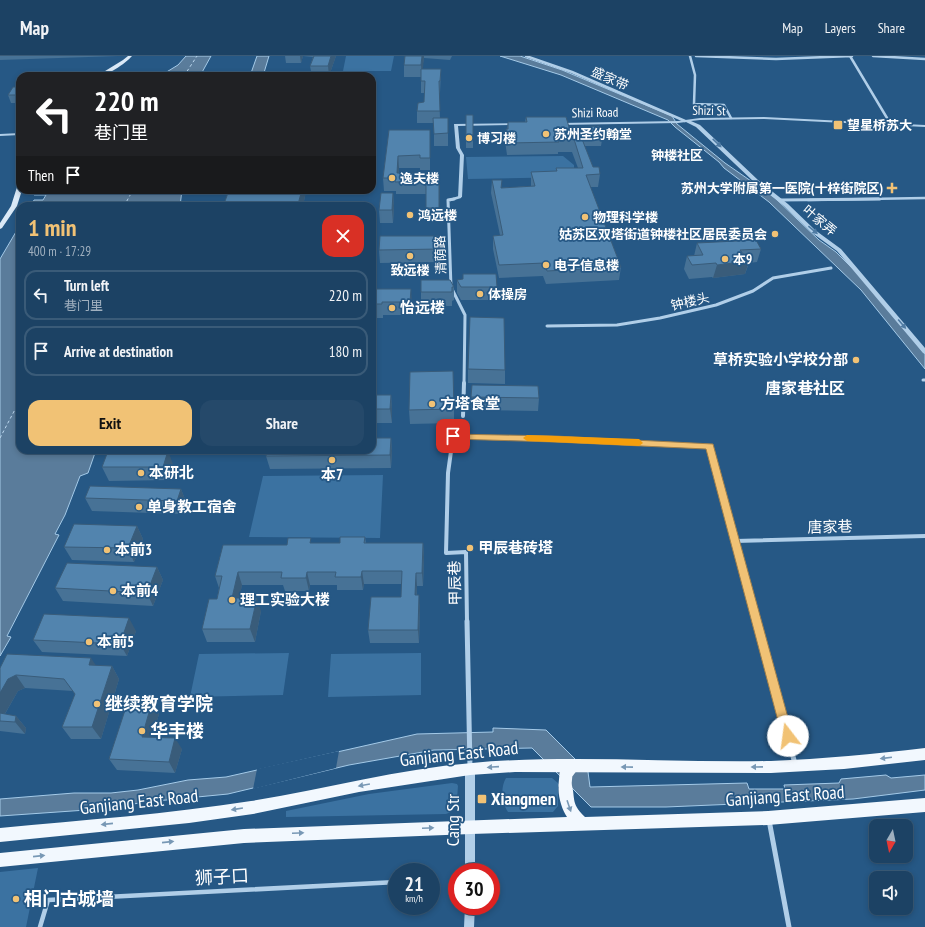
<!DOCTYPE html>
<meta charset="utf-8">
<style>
:root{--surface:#1c4264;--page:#25496a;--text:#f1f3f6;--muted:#a0b0bf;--line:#3a5b78;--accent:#f1c275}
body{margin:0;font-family:"PT Sans Narrow","Noto Sans SC",sans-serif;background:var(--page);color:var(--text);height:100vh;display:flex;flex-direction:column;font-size:15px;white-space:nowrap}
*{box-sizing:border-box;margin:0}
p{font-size:13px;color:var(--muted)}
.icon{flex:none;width:22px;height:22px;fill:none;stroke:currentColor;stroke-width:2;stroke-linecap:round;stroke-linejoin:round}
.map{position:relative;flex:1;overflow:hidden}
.drawer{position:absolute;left:16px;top:146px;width:360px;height:252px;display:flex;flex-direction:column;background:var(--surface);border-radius:12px;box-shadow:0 2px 6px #0003,0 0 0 1px var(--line)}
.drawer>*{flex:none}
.top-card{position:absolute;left:16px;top:16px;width:360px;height:122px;border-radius:12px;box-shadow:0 2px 6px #0003,0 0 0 1px var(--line);background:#202124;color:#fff;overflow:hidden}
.needle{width:26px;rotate:189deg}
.fabs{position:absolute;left:869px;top:763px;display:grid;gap:8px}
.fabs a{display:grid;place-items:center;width:44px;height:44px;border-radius:8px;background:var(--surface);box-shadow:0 2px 6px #0003,0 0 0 1px var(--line);font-size:20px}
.speed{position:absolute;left:388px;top:807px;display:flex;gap:8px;font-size:20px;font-weight:700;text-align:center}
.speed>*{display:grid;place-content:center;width:52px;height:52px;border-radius:50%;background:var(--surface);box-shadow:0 2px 6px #0003,0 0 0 1px var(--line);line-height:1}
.speed small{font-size:10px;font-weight:400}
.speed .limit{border:6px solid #d22;background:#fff;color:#111}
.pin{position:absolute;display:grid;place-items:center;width:34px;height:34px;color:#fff;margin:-17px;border-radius:8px;box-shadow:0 2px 6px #0006}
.me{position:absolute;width:44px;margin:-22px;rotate:345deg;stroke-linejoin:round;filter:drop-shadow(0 0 3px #0008)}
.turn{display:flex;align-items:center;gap:14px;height:84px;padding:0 12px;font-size:18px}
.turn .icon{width:52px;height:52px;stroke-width:2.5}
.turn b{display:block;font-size:28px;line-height:34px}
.then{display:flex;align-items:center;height:38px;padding:0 12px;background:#0003;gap:8px;font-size:15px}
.round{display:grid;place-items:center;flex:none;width:42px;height:42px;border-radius:12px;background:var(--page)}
.summary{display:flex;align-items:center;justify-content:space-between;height:68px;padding:0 12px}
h1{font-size:24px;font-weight:700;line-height:30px;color:var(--accent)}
.cta{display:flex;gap:8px;margin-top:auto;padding:8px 12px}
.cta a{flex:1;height:46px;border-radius:12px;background:var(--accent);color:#111;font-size:16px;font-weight:700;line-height:46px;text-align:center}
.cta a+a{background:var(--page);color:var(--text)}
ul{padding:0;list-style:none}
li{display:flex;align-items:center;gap:12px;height:50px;margin:0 8px 6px;padding:0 4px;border:2px solid var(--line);border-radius:12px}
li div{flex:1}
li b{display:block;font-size:15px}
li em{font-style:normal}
header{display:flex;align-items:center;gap:24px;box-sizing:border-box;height:56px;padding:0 20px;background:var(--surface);border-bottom:1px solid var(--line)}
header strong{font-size:19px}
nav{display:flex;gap:22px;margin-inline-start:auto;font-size:14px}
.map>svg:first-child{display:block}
</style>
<header>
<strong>Map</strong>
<nav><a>Map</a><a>Layers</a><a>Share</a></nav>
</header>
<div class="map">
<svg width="925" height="871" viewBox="0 0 925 871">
<rect width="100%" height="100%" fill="#265885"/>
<!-- green -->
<path fill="#3b72a1" d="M346,0h48l-3,15h-48z
M563,100l11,9v12l-106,2 -2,-22z
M383,419l-3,63 -131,-1 14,-61z
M289,597l-6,42 -93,2 9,-43z
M421,597v42l-93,2 3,-43z
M506,722h46l6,5v23l-5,6h-45c-6,-9 -8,-24 -2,-34z
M452,727l5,1 1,2c-1,11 0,25 -12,28l-160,3v-6l83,-17z
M38,812l-12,59h-26v-55z"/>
<!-- water -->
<path fill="#5a7c9b" stroke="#a4cae8" d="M186,0h25l-11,20h-40l18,-11z
M257,0h12l-6,20h-13z
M500,0h20l42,14 110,46 5,8 48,39 49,34 45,43 17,12 26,26 63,76v15l-64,-79 -92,-88 -45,-34 -5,-6 -44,-35 -7,-7 -107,-45z
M37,134h145l-2,16h-149l3,-6h9l3,-5h-12z
M20,169v225h76l-8,23 -8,3 -15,39 -10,19 4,1 -52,101 4,1 -11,19v-397z
M493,672l53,2 42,42 2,15 157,-4 2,6h36l-1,-4 55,-2 2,-4 45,-4 5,3 34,-3v15l-72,9 -187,8h-75l-59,-59 -98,2 -85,15 -121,29 -82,8 -45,7 -101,7v-17l74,-6h37l27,-3 50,-10 38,-3 191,-43 76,-2z"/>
<!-- pier -->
<path fill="#265885" d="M339,695l-3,17 -83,21 4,-20z"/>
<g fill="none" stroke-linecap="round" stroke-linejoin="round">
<!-- ferry -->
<path stroke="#bcd8ef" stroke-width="1" stroke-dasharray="3 2.5" stroke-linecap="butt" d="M184,20l13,-20
M124,150l9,-16
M0,382l20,-38"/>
<!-- pedestrian -->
<path stroke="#b0cee8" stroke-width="4.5" d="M431,824h5
M40,871l8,-27 349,-18"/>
<!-- minor-far3 -->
<path stroke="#b0cee8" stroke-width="2.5" d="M526,0l46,16 113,49
M690,0l5,19 -1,29 30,1 7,13
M696,0l80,3 76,-3
M850,0l43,72
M873,0l52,3
M450,144l10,-3
M808,144l117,-2"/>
<!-- minor-far2 -->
<path stroke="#b0cee8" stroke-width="3" d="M454,143l-6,1 3,87 14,28 -1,69
M780,144l100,-1
M547,270l70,-1 43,-7 56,-13 37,-14 20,-13 58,-10
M923,324h2"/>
<!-- minor-far1 -->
<path stroke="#b0cee8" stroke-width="4" d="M463,360l1,-33
M735,485l190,-5
M467,566l-1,-70 -20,1 2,-80 5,-36 102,2 155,7 47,176"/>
<!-- minor -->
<path stroke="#b0cee8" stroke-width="5" d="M467,565l3,146
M757,565l38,143
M769,764l20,107"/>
<!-- tertiary -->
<path fill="#b0cee8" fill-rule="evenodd" d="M764,61l161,8v2l-161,-8 -64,1 -9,1 9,4 58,55 30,24 27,26 26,19 84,99v6l-2,-1 -86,-102 -26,-19 -27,-26 -30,-24 -58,-55 -10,-5 -8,1 -118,2 -2,-1 2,-1 118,-2 22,-3z
M518,67v2h-1l-59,1 2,22 4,7 -2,42 -4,1 2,-43 -4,-7 -2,-24z
M20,77v2l-20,1v-2z
M470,709l3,1 2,3v103h-10v-103l2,-3z
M465,850h10l-1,21h-10z"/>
<!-- secondary -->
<path fill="#dae9f7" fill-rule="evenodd" d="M128,0h4c-7,8 -25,20 -35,20l26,-16z
M20,129v5h2l-5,16 -15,22 -2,1v-6l11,-17 6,-19z"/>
<!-- primary -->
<path fill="#f2f8fe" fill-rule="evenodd" d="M925,692v12l-81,9 -73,4 -256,-1 -45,3 -111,17 -106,22 -64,9 -189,19v-14c84,-8 168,-14 251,-27 74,-12 147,-32 221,-38 99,-9 200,0 299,-2 52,-2 103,-7 154,-13z
M565,723l5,1c7,17 -1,22 15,37l183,-6 157,-13v14l-157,13 -297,9 -227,9 -244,24v-14l244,-24 323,-12c-6,-9 -11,-26 -7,-37z"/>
<!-- primary-bridge -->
<path stroke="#f2f8fe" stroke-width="13" d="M565,729l1,-11 6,-8"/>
</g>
<!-- wall -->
<path fill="#477296" d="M0,0h118l-118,4z
M285,0h51l-7,20h-17l-2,-10 3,-9 -10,-1 -2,7h-15z
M405,0h47l-2,4 -26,-2 -2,11h19l-1,24h-1l1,25h8v28h-14v-23h-17v-12l7,-9v-9h-3v-16h-17v-12z
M20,31v16h-9l-3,-8z
M466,59l7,20v13h-7z
M526,61l77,17 -2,12h-17l9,21 7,7 -2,13h-8l31,80 -2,13 -73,4 -3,-8 -44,2 -6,-29v-13l7,-1 -9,-42 1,-13 9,8 30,-2v-14l25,-1v-3h22l-6,-16h-14v2l-51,1 -2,-14 1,-12h1l1,-7h17z
M389,74l41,12v28h-10v-2h-21v5l40,1v47h-13v-27h-30v-3h-12l-1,-13z
M229,134h83v1h-6l-3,15h-79v-2z
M393,137l1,13 -1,17h-13l-1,-13z
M439,180l1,26 -60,1 -1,-13z
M697,187l64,6 -4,13 -8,1 -4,11 -32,4 -1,-1 -23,2 -5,-10 3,-13h7z
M421,224h29l4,7v13l-2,1v5h-31z
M457,224l40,7 -1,13h-35l-4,-7z
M372,233l40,13 -1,13h-28v3h-11z
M468,313l37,1v14l-37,-1z
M472,329l67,13 -1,13 -67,-1z
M372,339h19l1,14v14h-20z
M454,353v14l-44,1 -1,-14z
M391,382l1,13 -1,17 -121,1 -4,-13z
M173,408l-4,16 -60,1 -7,-14z
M181,433l5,13 -4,12 -90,-3 -7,-13z
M137,470l6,13 -9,23 -62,-2 -8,-13z
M365,481l1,6h57l1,14 -1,29h-6v9l3,13 -1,35h-49l-2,-13 33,-33v-13h-37l-1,6h-26v-5h-27l-1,6h-24l-2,-6h-41l-3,13 22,13 -6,31h-48l-5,-13 15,-30 2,-11 -4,-12 72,-31 25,-2h28z
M157,511l6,13 -10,26 -90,-5 -8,-13z
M136,575l-9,25 -85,-4 -9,-12z
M96,610h16l7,13 -18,60h-30l-9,-12 13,-33 -2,-3 -48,-3 -7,3 -13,23 11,2 10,12 -1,6 -25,-3v-63z
M152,646l7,12 -7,23 30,12 -7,24 -58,-3 -8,-11z"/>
<!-- shaded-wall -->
<path fill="#395c7a" d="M300,0h3l-2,7z
M331,0h5l-7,20 -1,-10z
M422,0h2v2l-2,19 -1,-12z
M373,46l1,12 -2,10v-17z
M398,100l1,12 -1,14 -1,-9z
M439,118l1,13 -1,34z
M302,134h4v1l-3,15h-5v-2z
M393,137l1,13 -1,17 -1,-13z
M749,205l-4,13 -32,4 4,-13z
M411,233l1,13 -1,13 -1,-13z
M374,273l1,13 -2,14 -1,-16z
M391,339l1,14v14l-2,-14z
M391,382l1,13 -1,17 -1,-13z
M168,395l5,13 -4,16 -6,-13z
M181,433l5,13 -4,12 -5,-13z
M137,470l6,13 -9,23 -6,-14z
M423,487l1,14 -1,29 -1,-13z
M157,511l6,13 -10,26 -6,-13z
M362,515l2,13 -1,6 -2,-13z
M238,516l4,13 -5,26 -5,-13z
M307,516l3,13 -1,6 -3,-13z
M416,517l1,13 -1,22 -1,-13z
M419,539l1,13 -1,35 -1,-13z
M257,542l4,13 -6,31 -5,-13z
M129,562l7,13 -9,25 -7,-12z
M91,602l8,12 -10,-5z
M112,610l7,13 -18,60 -9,-12z
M16,619l9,13 -7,3 -15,26h-3v-24l8,-14z
M152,646l7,12 -10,34 -7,-11z
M16,660l10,12 -1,6 -10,-12z
M175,682l7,11 -7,24 -6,-11z"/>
<!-- building -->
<path fill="#5284ae" stroke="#395c7a" d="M314,0h17l-3,10h-18z
M405,0h17l-1,9h-17z
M421,13h20l-1,12h-1l1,30h-23l1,-8 6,-1 1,-21h-4z
M13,31h7v8h-12z
M466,59h7v20h-7z
M526,61h40l3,10 31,-1 3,8h-23l13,33h6l1,7 -14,1 35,92 -74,4 -3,-8 -45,2 -6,-29 10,-1 -11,-55h10l-1,8 34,-2 -4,-14 26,-1 -1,-3h27l-9,-29 -16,1 1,2 -51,1 -2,-14h2v-7h19z
M433,62h15v15l-14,1z
M389,74h41v28h-10v-3l-22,1 -1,17h34v1h8v34h-13v-27l-31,1v-4h-12z
M229,134h73l-4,14h-74z
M381,137h12l-1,17h-13z
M380,180h59v13l-60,1z
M756,184l5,9 -21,1 9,11 -32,4 -1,-2 -24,2 -5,-9 16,-1 -6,-12z
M463,218h33l1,13h-36l-4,-7 6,-1z
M421,224h29l4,7h-2v5h-31z
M372,233h39l-1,13h-28v2h-10z
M470,261l34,1 1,52 -37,-1z
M372,273h2l-2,11z
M453,315l1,38 -45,1 1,-38z
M472,329l66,1 1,12 -68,-1z
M372,339h19l-1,14h-18z
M372,382h19l-1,17 -124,1 2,-6h104z
M108,395h60l-5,16h-61z
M90,430l91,3 -4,12 -92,-3z
M74,468l63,2 -9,22 -64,-1z
M340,481h25l-1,6h59l-1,30h-6l-1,22h4l-1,35h-50l3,-33h30l1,-26h-40l-1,6h-26l1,-5h-29l-1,6h-25l1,-6h-44l-6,26h25l-7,31h-48l7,-30h8l5,-23h-7l8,-31h64l1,-7h23l-1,5h30z
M67,507l90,4 -10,26 -92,-5z
M44,558l85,4 -9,26 -87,-4z
M7,598l84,4 -2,7 23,1 -20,61h-30l13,-33 -11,-15 -48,-4 -8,4 -8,14v-25z
M128,645l24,1 -10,35 33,1 -6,24 -60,-3z
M0,657l16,3 -1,6 -15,-1z"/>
<!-- one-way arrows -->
<defs><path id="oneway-solid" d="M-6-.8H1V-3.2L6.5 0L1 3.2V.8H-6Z"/></defs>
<g fill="#4f7ba3">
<use href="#oneway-solid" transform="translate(717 87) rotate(44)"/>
<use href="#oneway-solid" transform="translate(813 174) rotate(40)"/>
<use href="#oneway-solid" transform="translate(902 268) rotate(50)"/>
</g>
<g fill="#7898b5">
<use href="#oneway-solid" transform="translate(886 702) rotate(173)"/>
<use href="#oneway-solid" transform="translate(493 711) rotate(176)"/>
<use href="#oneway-solid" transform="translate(627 711) rotate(-179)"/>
<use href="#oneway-solid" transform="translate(757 711) rotate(179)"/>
<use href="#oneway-solid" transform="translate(364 729) rotate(170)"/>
<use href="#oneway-solid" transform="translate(569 750) rotate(71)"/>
<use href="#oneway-solid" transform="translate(237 753) rotate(171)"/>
<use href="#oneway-solid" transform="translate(107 768) rotate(174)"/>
<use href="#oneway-solid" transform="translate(428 772) rotate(-2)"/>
<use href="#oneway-solid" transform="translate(298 777) rotate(-2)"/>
<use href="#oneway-solid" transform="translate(168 786) rotate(-6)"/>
<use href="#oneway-solid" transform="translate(39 800) rotate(-6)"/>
</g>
<!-- route -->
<path fill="#f1c275" stroke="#9d7e4c" d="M450,378l105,2 158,8 80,292 -1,4 -4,2 -5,-2 -1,-4 -76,-287 -151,-7 -102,-3 -4,-3z"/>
<!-- slow -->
<path fill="#f59e0b" d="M527,379l112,4 4,4 -4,3 -112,-5 -4,-3z"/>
<!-- markers -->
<g fill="#f1c275" stroke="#265885" stroke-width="1.5">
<rect x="833" y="64" width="10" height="10" rx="2"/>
<circle cx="546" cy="78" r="4"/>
<circle cx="469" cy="82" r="4"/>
<circle cx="392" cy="122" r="4"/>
<path d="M890 126h4v4h4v4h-4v4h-4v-4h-4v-4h4z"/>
<circle cx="410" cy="159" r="4"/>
<circle cx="585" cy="161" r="4"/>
<circle cx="775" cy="178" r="4"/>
<circle cx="410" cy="200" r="4"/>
<circle cx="725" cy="203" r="4"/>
<circle cx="546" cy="209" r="4"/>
<circle cx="480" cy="238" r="4"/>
<circle cx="392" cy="252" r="4"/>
<circle cx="856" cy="304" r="4"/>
<circle cx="432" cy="348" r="4"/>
<circle cx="332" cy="404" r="4"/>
<circle cx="141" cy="417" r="4"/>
<circle cx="139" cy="451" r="4"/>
<circle cx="470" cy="492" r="4"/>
<circle cx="107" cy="494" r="4"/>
<circle cx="113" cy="535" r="4"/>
<circle cx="232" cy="544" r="4"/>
<circle cx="89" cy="586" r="4"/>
<circle cx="97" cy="648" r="4"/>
<circle cx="142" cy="675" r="4"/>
<rect x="477" y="738" width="10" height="10" rx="2"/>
<circle cx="16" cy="843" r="4"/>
</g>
<g text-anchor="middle" stroke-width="3.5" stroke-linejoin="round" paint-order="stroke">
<!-- far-street labels -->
<g font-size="13" fill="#fff" stroke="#265885">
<text transform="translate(610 22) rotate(24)" y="5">盛家带</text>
<text transform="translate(709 54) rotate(1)" y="5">Shizi St</text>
<text transform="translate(595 56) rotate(-1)" y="5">Shizi Road</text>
<text transform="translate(820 164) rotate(40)" y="5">叶家弄</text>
<text transform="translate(440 199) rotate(-92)" y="5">清荫路</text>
<text transform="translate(690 245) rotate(-13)" y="5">钟楼头</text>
</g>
<!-- far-poi labels -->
<g font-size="13" font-weight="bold" fill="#fff" stroke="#265885" text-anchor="start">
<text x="847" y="74">望星桥苏大</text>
<text x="554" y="83">苏州圣约翰堂</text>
<text x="477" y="87">博习楼</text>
<text x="400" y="127">逸夫楼</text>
<text x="883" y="137" text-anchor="end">苏州大学附属第一医院(十梓街院区)</text>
<text x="418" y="164">鸿远楼</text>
<text x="593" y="166">物理科学楼</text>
<text x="767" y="183" text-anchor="end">姑苏区双塔街道钟楼社区居民委员会</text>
<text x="733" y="208">本9</text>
<text x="554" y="214">电子信息楼</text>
<text x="410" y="219" text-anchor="middle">致远楼</text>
<text x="488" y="243">体操房</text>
</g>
<!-- far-neighbourhood labels -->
<g font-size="13" font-weight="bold" fill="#fff" stroke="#265885">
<text x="677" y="104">钟楼社区</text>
</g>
<!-- poi labels -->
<g font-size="15" font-weight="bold" fill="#fff" stroke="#265885" text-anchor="start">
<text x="400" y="257">怡远楼</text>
<text x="848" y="309" text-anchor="end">草桥实验小学校分部</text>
<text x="440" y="353">方塔食堂</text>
<text x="149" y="422">本研北</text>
<text x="332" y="424" text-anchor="middle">本7</text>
<text x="147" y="456">单身教工宿舍</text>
<text x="478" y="497">甲辰巷砖塔</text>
<text x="115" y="499">本前3</text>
<text x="121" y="540">本前4</text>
<text x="240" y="549">理工实验大楼</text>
<text x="97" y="591">本前5</text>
</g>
<!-- street labels -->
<g font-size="15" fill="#fff" stroke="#265885">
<text transform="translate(830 471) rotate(-1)" y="5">唐家巷</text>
<text transform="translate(455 527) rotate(-91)" y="5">甲辰巷</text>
</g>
<!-- neighbourhood labels -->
<g font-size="16" font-weight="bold" fill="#fff" stroke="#265885">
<text x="805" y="338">唐家巷社区</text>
</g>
<!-- near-poi labels -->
<g font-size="18" font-weight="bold" fill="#fff" stroke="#265885" text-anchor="start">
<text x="105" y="654">继续教育学院</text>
<text x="150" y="681">华丰楼</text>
<text x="491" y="749">Xiangmen</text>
<text x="24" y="849">相门古城墙</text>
</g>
<!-- near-street labels -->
<g font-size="18" fill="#fff" stroke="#265885">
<text transform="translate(459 698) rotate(-6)" y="6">Ganjiang East Road</text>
<text transform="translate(785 740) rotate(-4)" y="6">Ganjiang East Road</text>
<text transform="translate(139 746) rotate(-6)" y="6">Ganjiang East Road</text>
<text transform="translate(453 764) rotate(-90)" y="6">Cang Str</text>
<text transform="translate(222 821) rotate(-3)" y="6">狮子口</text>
</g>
</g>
</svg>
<div class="fabs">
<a><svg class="needle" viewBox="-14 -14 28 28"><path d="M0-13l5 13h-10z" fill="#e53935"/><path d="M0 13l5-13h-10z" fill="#a0b0bf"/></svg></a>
<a><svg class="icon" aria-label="sound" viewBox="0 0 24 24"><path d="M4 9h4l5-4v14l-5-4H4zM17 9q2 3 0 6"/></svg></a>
</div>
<div class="speed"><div>21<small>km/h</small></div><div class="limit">30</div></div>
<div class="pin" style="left:453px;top:380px;background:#d93025"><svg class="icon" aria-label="arrive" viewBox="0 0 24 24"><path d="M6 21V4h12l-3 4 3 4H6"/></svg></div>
<svg class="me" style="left:788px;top:680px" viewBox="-20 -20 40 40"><circle r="19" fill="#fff"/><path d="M0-13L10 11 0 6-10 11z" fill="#f1c275"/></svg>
<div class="top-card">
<div class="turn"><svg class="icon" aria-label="left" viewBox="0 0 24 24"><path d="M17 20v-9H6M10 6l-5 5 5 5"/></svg><div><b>220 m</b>巷门里</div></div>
<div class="then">Then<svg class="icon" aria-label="arrive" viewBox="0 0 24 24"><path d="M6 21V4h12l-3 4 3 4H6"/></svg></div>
</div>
<section class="drawer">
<div class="summary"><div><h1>1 min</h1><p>400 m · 17:29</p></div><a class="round" style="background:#d93025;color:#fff"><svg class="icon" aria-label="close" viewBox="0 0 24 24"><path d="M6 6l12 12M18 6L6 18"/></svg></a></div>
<ul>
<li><svg class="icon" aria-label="left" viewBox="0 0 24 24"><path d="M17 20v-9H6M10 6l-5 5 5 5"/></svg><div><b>Turn left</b><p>巷门里</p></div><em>220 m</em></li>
<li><svg class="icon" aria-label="arrive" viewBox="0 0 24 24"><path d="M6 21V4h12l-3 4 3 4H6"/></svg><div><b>Arrive at destination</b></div><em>180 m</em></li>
</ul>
<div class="cta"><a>Exit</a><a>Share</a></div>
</section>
</div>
